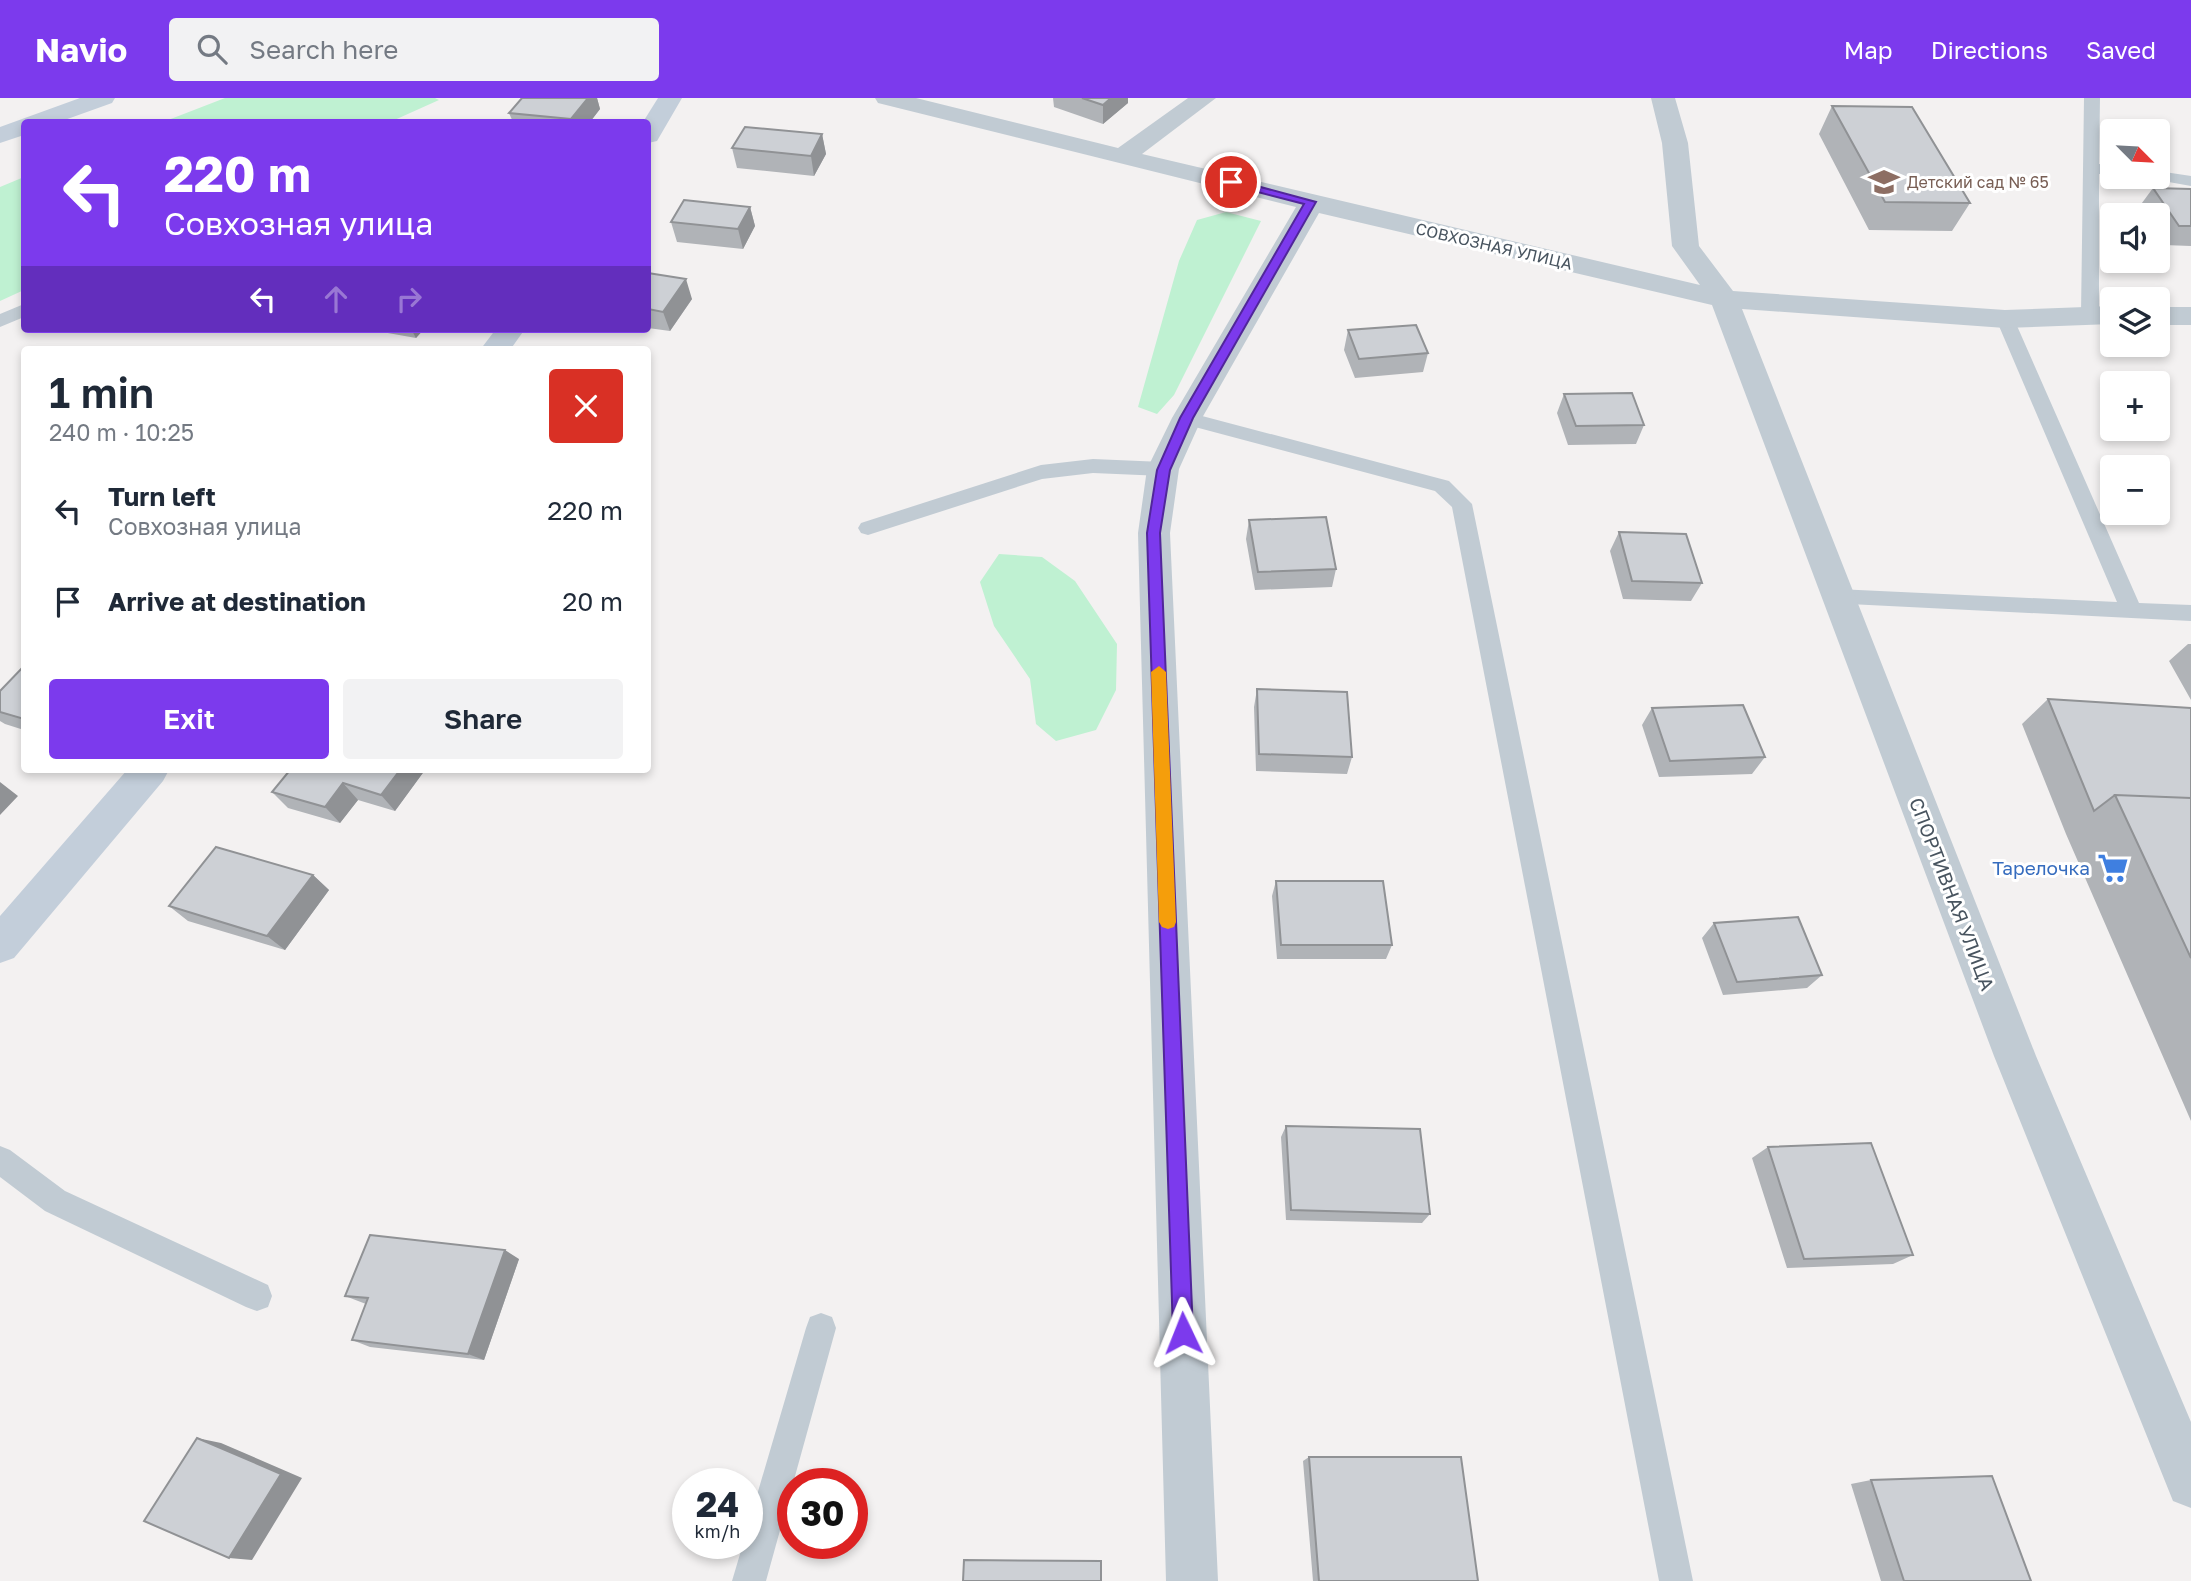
<!DOCTYPE html>
<meta charset="utf-8">
<style>
:root{--surface:#fff;--page:#f2f2f3;--text:#1f2937;--muted:#747a83;--accent:#7c3aed}
body{margin:0;font-family:"Golos Text",sans-serif;background:var(--page);color:var(--text);height:100vh;display:flex;flex-direction:column;font-size:26px;white-space:nowrap}
*{box-sizing:border-box;margin:0}
p{font-size:23px;color:var(--muted)}
.icon{flex:none;width:38px;height:38px;fill:none;stroke:currentColor;stroke-width:2;stroke-linecap:round;stroke-linejoin:round}
.map{position:relative;flex:1;overflow:hidden}
.side{position:absolute;left:21px;top:248px;width:630px;height:427px;display:flex;flex-direction:column;background:var(--surface);border-radius:7px;box-shadow:0 4px 10px #0003}
.side>*{flex:none}
.hud{position:absolute;left:21px;top:21px;width:630px;height:214px;border-radius:7px;box-shadow:0 4px 10px #0003;background:#7c3aed;color:#fff;overflow:hidden}
.needle{width:46px;rotate:114deg}
.controls{position:absolute;left:2100px;top:21px;display:grid;gap:14px}
.controls a{display:grid;place-items:center;width:70px;height:70px;border-radius:7px;background:var(--surface);box-shadow:0 4px 10px #0003;font-size:35px}
.speed{position:absolute;left:672px;top:1370px;display:flex;gap:14px;font-size:35px;font-weight:700;text-align:center}
.speed>*{display:grid;place-content:center;width:91px;height:91px;border-radius:50%;background:var(--surface);box-shadow:0 4px 10px #0003;line-height:1}
.speed small{font-size:18px;font-weight:400}
.speed .limit{border:10px solid #d22;background:#fff;color:#111}
.pin{position:absolute;display:grid;place-items:center;width:60px;height:60px;color:#fff;margin:-30px;border:4px solid #fff;border-radius:50%;box-shadow:0 2px 7px #0007}
.me{position:absolute;width:77px;margin:-38px;rotate:358deg;stroke-linejoin:round;filter:drop-shadow(0 0 5px #0008)}
.turn{display:flex;align-items:center;gap:24px;height:147px;padding:0 28px;font-size:32px}
.turn .icon{width:91px;height:91px;stroke-width:2.5}
.turn b{display:block;font-size:49px;line-height:60px}
.lanes{display:flex;align-items:center;height:66px;padding:0 28px;background:#0003;justify-content:center;gap:35px;direction:ltr}
.lanes .off{opacity:.35}
.round{display:grid;place-items:center;flex:none;width:74px;height:74px;border-radius:7px;background:var(--page)}
.head{display:flex;align-items:center;justify-content:space-between;height:119px;padding:0 28px}
h1{font-size:42px;font-weight:600;line-height:52px}
.cta{display:flex;gap:14px;margin-top:auto;padding:14px 28px}
.cta a{flex:1;height:80px;border-radius:7px;background:var(--accent);color:#fff;font-size:28px;font-weight:600;line-height:80px;text-align:center}
.cta a+a{background:var(--page);color:var(--text)}
ul{padding:0;list-style:none}
li{display:flex;align-items:center;gap:21px;height:91px;padding:0 28px}
li div{flex:1}
li b{display:block;font-size:26px}
li em{font-style:normal}
header{display:flex;align-items:center;gap:42px;box-sizing:border-box;height:98px;padding:0 35px;background:var(--accent);color:#fff}
header strong{font-size:33px}
nav{display:flex;gap:38px;margin-inline-start:auto;font-size:24px}
.search{width:490px;height:63px;background:var(--page);display:flex;align-items:center;gap:18px;box-sizing:border-box;padding:0 24px;border-radius:7px;color:var(--muted);font-size:26px}
.map>svg:first-child{display:block}
</style>
<header>
<strong>Navio</strong>
<div class="search"><svg class="icon" aria-label="search" viewBox="0 0 24 24"><circle cx="10" cy="10" r="6"/><path d="M15 15l6 6"/></svg>Search here</div>
<nav><a>Map</a><a>Directions</a><a>Saved</a></nav>
</header>
<div class="map">
<svg width="2191" height="1483" viewBox="0 0 2191 1483">
<rect width="100%" height="100%" fill="#f3f1f1"/>
<!-- green -->
<path fill="#bff1d2" d="M225,0h210l4,2 -49,22h-227z
M24,79v113l-24,11v-114z
M1226,114l35,9 -87,174 -17,19 -19,-7 41,-146 18,-41z
M999,456l43,3 33,24 42,63 -1,46 -20,40 -40,11 -20,-17 -6,-45 -36,-53 -14,-44z"/>
<g fill="none" stroke-linecap="round" stroke-linejoin="round">
<!-- lane -->
<path fill="#c1cbd3" fill-rule="evenodd" d="M2084,0h16l-1,66 13,1v10l-13,-1v140l-9,6 -9,-6z
M2158,73l33,5v10l-39,-7 -2,-2h8z
M24,206v13l-24,10v-13z
M2005,215l9,6 125,284 52,2v16l-362,-18 -3,-6 3,-6 8,-2 280,13 -121,-283z
M1187,314l262,69 23,23 221,1077h-34l-207,-1074 -17,-16 -255,-68 -3,-5 3,-5z
M1093,361l70,3 7,2 3,5 -3,5 -7,2 -70,-3 -51,6 -174,56 -7,-2 -3,-5 3,-5 180,-58z
M0,1048l10,4 55,41 203,94 4,11 -4,11 -11,4 -11,-4 -201,-96 -45,-34z
M821,1215l11,4 4,11 -70,253h-34l11,-37h4v-15l59,-201 4,-11z"/>
<!-- street -->
<path fill="#c1cbd3" fill-rule="evenodd" d="M875,0h41l202,50 70,-50h28l-74,56 558,131 -28,-39 -10,-103 -11,-45h24l13,45 11,103 34,45 272,19 107,-4v18l-107,4 -263,-19 294,747 155,366v86l-18,-7 -179,-445 -282,-751 -393,-92 -117,205 -23,51 -9,64 48,1048h-52l-28,-1048 9,-64 25,-51 124,-211 -418,-104z
M2158,209h33v18h-33z"/>
<!-- secondary -->
<path fill="#c3ceda" fill-rule="evenodd" d="M80,0h35l-3,5 -53,19h-35v13l-24,8v-16z
M658,0h24l-25,43 -9,2v-21h-5z
M496,231h29l-15,21h-30z
M127,672h42l-6,11 -149,177 -14,5v-47z"/>
</g>
<!-- wall -->
<path fill="#b0b3b7" d="M522,0h75l3,11 -10,13h-77l-4,-9z
M1053,0h75v5l-25,21 -49,-17z
M1832,8l138,97 -18,28 -83,-1 -50,-96z
M822,36l4,20 -12,22 -77,-8 -5,-20z
M2153,90l38,1v57l-27,-1 -6,-9v-21h-14l-5,-8z
M750,109l5,19 -12,23 -66,-7 -6,-20z
M648,175l44,26 -22,32 -22,-3z
M365,231h59l-8,9z
M1348,232l80,23 -5,19 -68,6 -11,-28z
M1564,296l80,31 -8,19 -68,1 -11,-32z
M1249,422l87,49 -4,18 -77,3 -9,-51z
M1619,434l83,51 -11,18 -68,-2 -13,-48z
M2188,546h3v56l-22,-39z
M24,568v64l-19,-6 -5,-3v-30z
M1257,591l95,68 -5,17 -91,-3 -2,-64z
M2048,601l143,9v413l-125,-287 -44,-110z
M1652,610l113,49 -13,17 -93,3 -17,-52z
M290,672h135l-30,41 -37,-11 -18,23 -52,-15 -16,-16z
M313,777l16,15 -44,60 -97,-29 -19,-15z
M1276,783l116,64 -6,14h-109l-5,-63z
M1714,825l108,52 -15,13 -84,7 -21,-57z
M1286,1028l144,88 -8,9 -136,-3 -5,-83z
M1768,1049l145,108 -20,9 -106,4 -35,-110z
M519,1161l-35,101 -114,-13 -18,-7 14,-36 -21,-8z
M1309,1359l169,124h-165l-10,-120z
M1871,1382l160,101h-150l-30,-97z"/>
<!-- shaded-wall -->
<path fill="#909295" d="M588,0h9l3,11 -10,13h-18l-1,-3z
M1111,0h17v5l-25,21v-19z
M822,36l4,20 -12,22 -3,-20z
M750,109l5,19 -12,23 -5,-20z
M686,181l6,20 -22,32 -7,-19z
M411,231h13l-8,9z
M400,672h25l-30,41 -14,-16z
M0,684l18,14 -18,19z
M343,685l15,17 -18,23 -15,-16z
M313,777l16,15 -44,60 -18,-14z
M505,1152l14,9 -35,101 -16,-6z
M197,1340l24,5 81,35 -50,82 -23,-2z"/>
<!-- building -->
<path fill="#cdd0d5" stroke="#909295" stroke-width="2" d="M522,0h66l-17,21 -62,-6z
M1082,0h29l-8,7z
M1832,8l80,1 58,96 -85,-1z
M745,29l77,7 -11,22 -79,-8z
M2153,90l38,1v37h-12z
M684,102l66,7 -12,22 -67,-7z
M648,175l38,6 -23,33 -15,-3z
M1416,227l12,28 -69,6 -11,-29z
M1632,295l12,32 -68,1 -12,-32z
M1326,419l10,52 -78,3 -9,-52z
M1619,434l67,2 16,49 -70,-2z
M24,568v53l-24,-7v-21z
M1257,591l90,3 5,65 -93,-3z
M2048,601l143,9v90l-76,-3 -21,16z
M1743,607l22,52 -95,4 -18,-53z
M290,672h110l-19,25 -38,-12 -18,24 -53,-15z
M2115,697l76,3v160z
M216,749l97,28 -46,61 -98,-30z
M1276,783h107l9,64h-111z
M1798,819l24,58 -85,7 -23,-59z
M1286,1028l134,3 10,85 -139,-4z
M1871,1045l42,112 -109,4 -36,-112z
M370,1137l135,15 -37,104 -116,-14 16,-42 -23,-2z
M197,1340l84,36 -52,84 -85,-37z
M1309,1359h152l17,124h-159z
M1992,1378l39,105h-127l-33,-101z
M964,1462l137,1v20h-138z"/>
<!-- route -->
<path fill="#7c3aed" stroke="#51269a" stroke-width="2" d="M1231,81l85,23 -123,216 -23,52 -10,63 33,800 -3,7 -7,3 -7,-3 -3,-7 -26,-800 10,-63 23,-52 124,-214 -77,-20v-4z"/>
<!-- slow -->
<path fill="#f59e0b" d="M1159,568l7,6 10,250 -2,5 -6,2 -6,-2 -3,-5 -8,-250z"/>
<!-- icons -->
<defs>
<g id="school-bare" transform="scale(2.415)"><path d="M0-5L7-2L0 1L-7-2ZM-4 1L0 2.5L4 1V4Q0 6-4 4Z" fill="#8d6e63" stroke="#fff" stroke-width="2.5" paint-order="stroke"/></g>
<g id="supermarket-bare" transform="scale(2.415)"><path d="M-6-5.5h2.5l.6 2H6L4.5 2H-2.5L-4.4-4H-6ZM-1.5 3.2a1.3 1.3 0 1 0 .1 0ZM3 3.2a1.3 1.3 0 1 0 .1 0Z" fill="#3f7fe0" stroke="#fff" stroke-width="2.5" paint-order="stroke"/></g>
</defs>
<g fill-rule="evenodd">
<use href="#school-bare" x="1884" y="84"/>
<use href="#supermarket-bare" x="2113" y="770"/>
</g>
<g text-anchor="middle" stroke-width="6" stroke-linejoin="round" paint-order="stroke">
<!-- far-education labels -->
<g font-size="16" fill="#785e54" stroke="#fff" text-anchor="start">
<text x="1907" y="90">Детский сад № 65</text>
</g>
<!-- far-street labels -->
<g font-size="16" fill="#48545f" stroke="#fff">
<text transform="translate(1494 148) rotate(13)" y="6">СОВХОЗНАЯ УЛИЦА</text>
</g>
<!-- shop labels -->
<g font-size="19" fill="#366cbe" stroke="#fff" text-anchor="end">
<text x="2090" y="777">Тарелочка</text>
</g>
<!-- street labels -->
<g font-size="19" fill="#48545f" stroke="#fff">
<text transform="translate(1952 796) rotate(69)" y="7">СПОРТИВНАЯ УЛИЦА</text>
</g>
</g>
</svg>
<div class="controls">
<a><svg class="needle" viewBox="-14 -14 28 28"><path d="M0-13l5 13h-10z" fill="#e53935"/><path d="M0 13l5-13h-10z" fill="#747a83"/></svg></a>
<a><svg class="icon" aria-label="sound" viewBox="0 0 24 24"><path d="M4 9h4l5-4v14l-5-4H4zM17 9q2 3 0 6"/></svg></a>
<a><svg class="icon" aria-label="layers" viewBox="0 0 24 24"><path d="M12 4l9 5-9 5-9-5zM3 14l9 5 9-5"/></svg></a>
<a>+</a>
<a>−</a>
</div>
<div class="speed"><div>24<small>km/h</small></div><div class="limit">30</div></div>
<div class="pin" style="left:1231px;top:84px;background:#d93025"><svg class="icon" aria-label="arrive" viewBox="0 0 24 24"><path d="M6 21V4h12l-3 4 3 4H6"/></svg></div>
<svg class="me" style="left:1183px;top:1235px" viewBox="-20 -20 40 40"><path d="M0-17L14 15 0 8-14 15z" fill="#7c3aed" stroke="#fff" stroke-width="4"/></svg>
<div class="hud">
<div class="turn"><svg class="icon" aria-label="left" viewBox="0 0 24 24"><path d="M17 20v-9H6M10 6l-5 5 5 5"/></svg><div><b>220 m</b>Совхозная улица</div></div>
<div class="lanes"><svg class="icon" aria-label="left" viewBox="0 0 24 24"><path d="M17 20v-9H6M10 6l-5 5 5 5"/></svg><svg class="icon off" aria-label="ahead" viewBox="0 0 24 24"><path d="M12 20V5M6 11l6-6 6 6"/></svg><svg class="icon off" aria-label="right" viewBox="0 0 24 24"><path d="M7 20v-9h11M14 6l5 5-5 5"/></svg></div>
</div>
<section class="side">
<div class="head"><div><h1>1 min</h1><p>240 m · 10:25</p></div><a class="round" style="background:#d93025;color:#fff"><svg class="icon" aria-label="close" viewBox="0 0 24 24"><path d="M6 6l12 12M18 6L6 18"/></svg></a></div>
<ul>
<li><svg class="icon" aria-label="left" viewBox="0 0 24 24"><path d="M17 20v-9H6M10 6l-5 5 5 5"/></svg><div><b>Turn left</b><p>Совхозная улица</p></div><em>220 m</em></li>
<li><svg class="icon" aria-label="arrive" viewBox="0 0 24 24"><path d="M6 21V4h12l-3 4 3 4H6"/></svg><div><b>Arrive at destination</b></div><em>20 m</em></li>
</ul>
<div class="cta"><a>Exit</a><a>Share</a></div>
</section>
</div>
